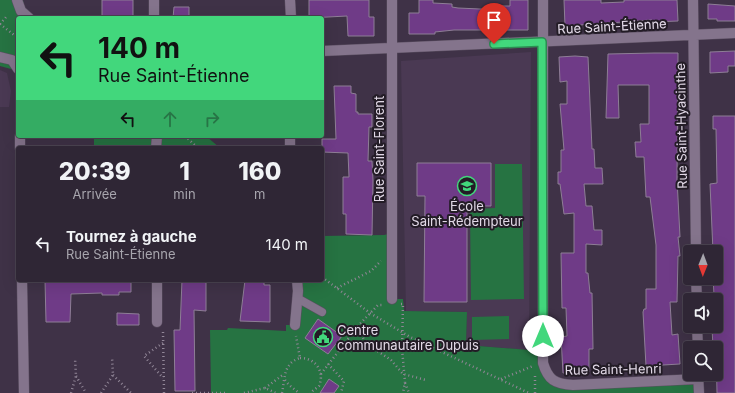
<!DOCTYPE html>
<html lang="fr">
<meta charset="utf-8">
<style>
:root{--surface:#2f2635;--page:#372e3d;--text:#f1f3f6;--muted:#a7a5ad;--line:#4a4350}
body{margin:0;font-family:Inter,sans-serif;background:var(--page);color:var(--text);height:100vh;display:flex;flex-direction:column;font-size:15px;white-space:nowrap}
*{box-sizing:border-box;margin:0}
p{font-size:13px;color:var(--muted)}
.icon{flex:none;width:22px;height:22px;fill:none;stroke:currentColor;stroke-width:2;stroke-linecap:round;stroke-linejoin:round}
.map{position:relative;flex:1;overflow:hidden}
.sheet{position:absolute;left:16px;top:146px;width:308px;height:136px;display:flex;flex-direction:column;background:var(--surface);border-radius:4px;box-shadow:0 4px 16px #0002,0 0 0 1px var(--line)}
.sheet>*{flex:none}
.hud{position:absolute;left:16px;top:16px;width:308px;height:122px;border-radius:4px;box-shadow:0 4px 16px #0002,0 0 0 1px var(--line);background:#42d77c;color:#111;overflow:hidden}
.needle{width:26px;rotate:181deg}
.controls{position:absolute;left:683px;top:245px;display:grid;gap:8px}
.controls a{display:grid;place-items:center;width:40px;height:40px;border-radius:4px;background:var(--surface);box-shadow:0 4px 16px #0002,0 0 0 1px var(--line);font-size:20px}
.pin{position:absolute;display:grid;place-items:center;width:34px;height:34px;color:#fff;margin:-41px -17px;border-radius:50% 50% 50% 0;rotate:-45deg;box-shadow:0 0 4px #0007}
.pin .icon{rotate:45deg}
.me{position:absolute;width:44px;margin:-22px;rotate:0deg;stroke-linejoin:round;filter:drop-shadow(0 0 3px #0008)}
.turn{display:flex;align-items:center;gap:14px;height:84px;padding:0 16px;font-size:18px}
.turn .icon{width:52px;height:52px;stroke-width:2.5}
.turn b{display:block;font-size:28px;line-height:34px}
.lanes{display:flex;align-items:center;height:38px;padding:0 16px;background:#0003;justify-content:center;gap:20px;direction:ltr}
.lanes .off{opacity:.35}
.eta{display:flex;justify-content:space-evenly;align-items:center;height:68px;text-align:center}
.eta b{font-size:24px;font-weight:800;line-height:28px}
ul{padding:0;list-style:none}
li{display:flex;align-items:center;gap:12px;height:60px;padding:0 16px}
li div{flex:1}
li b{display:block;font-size:15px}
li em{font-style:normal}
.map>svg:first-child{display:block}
</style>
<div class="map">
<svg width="735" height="393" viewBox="0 0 735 393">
<rect width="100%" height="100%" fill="#3f3247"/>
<!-- built -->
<path fill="#4a3953" d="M531,52l-2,298 -63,-5 1,-33 -61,-1 -5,-250z
M0,70l7,3 4,18 -2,16h-9z"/>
<!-- green -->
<path fill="#267342" d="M0,0h23l3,18h-8v53l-18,-5z
M94,136h112l14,12h-126z
M495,164h27l2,135 -53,1 -1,-88h5v-3l20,-1z
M392,233v66h11l1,12 63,1 -1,33 77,6 11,30 144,-6 1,18h-488l-1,-63h17l1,-2 58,3v-6h8l3,-45h25v-44l62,-1z
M509,316v23l-37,1v-23z"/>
<!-- building -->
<path fill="#6f3b87" stroke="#8e7e96" d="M102,0h31v18h-31z
M309,0h60v17h5v19h-26l-1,-20 -38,2z
M419,0h14v3l19,1v3l6,1 44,2v-4h8v-6h18v30h-74l-19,2v2h-26v-21h10z
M564,0h37v3l23,-1v-2h53l1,21 -26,1v-2l-87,6z
M708,4l27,2v15h-18v-2h-9z
M174,7h15v11h-16z
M735,51v15h-7v6l-18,1v-21z
M654,53h24l-1,126 3,58h-2l2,19h-2l-1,46h-7l2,33 6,-1 2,30 -34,2 -3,-54 1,-3h2v-20h10v-44l-6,-48h-4l-2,-40h-8l-1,-15h6l-1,-18h9v-39h-31l1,33h-13l2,-64z
M575,56l13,1 4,92h2l1,19h7l1,16h-19l2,22h6l2,24h8v15l-16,-1v29h2l2,20h2l1,56h-4v23l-26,1 -2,-36 6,-1 -1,-28h-4l-1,-55h13v-40l-10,1 -4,-30h-2v-12h3v-22h3l-4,-46h7v-23l-7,1 -1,-25z
M334,86h17v7l5,1v18h2v2h14v13h-3l-1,34h4l1,19 -1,55 -26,-1v-20h-3v-37h6l-1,-24 -26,-1v-13h14z
M713,116h22v277h-18l-1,-45h-3l-1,-21h4v-32h-2l-1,-17h3v-26h-3l-3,-68 7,-1 -1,-54h-3z
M417,163h74v43h-24v96h-43l1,-106h-8z
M45,280h86v12h-12v3h-17v-2l-31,1 -1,28h-24z
M182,280h24v31l-12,-1 1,81h-20l-1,-61h6z
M245,280h19v5h6v37l-30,-1z
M117,313l22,1v11h-22z
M318,319l24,17 -14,18 -23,-16z
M329,379l10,7 -5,7h-14z"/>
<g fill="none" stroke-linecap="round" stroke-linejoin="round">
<!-- service casing -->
<g stroke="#5b4f61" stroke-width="9">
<path id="service" d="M297,298l25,14"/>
</g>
<!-- minor casing -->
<g stroke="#5b4f61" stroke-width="11">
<path id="minor" d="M17,0l4,11 8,7
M154,0v18
M290,0l1,18
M392,0v299
M543,0v363c5,17 12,21 30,22l125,-6
M693,0l3,252
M322,51l413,-18
M0,57l12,3 6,9
M20,136v12
M156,148l1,-12
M290,148v-12
M696,278l1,22
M22,280l2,113
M157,280v42
M295,325l3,-34 -1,-11
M697,326l1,22
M698,374l1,19"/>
</g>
<!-- path -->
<path stroke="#928798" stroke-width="2.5" stroke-dasharray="1 3" stroke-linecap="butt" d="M0,24l18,14
M0,24l7,-8
M185,136l13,12
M322,277l48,36 40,24 119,56
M337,288l34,-17 10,-10
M401,304h2l-1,45 3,33 -2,11
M358,327l6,13 6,6 21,14 12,14 23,6
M163,332l1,61
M163,343l-19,13 19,22
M300,358c16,0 25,14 19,28l-9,7
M328,364l16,17 -3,12
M321,374l37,-48 20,-21h4
M113,375l18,18
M76,376l10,17
M535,376v17
M501,379l32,-13
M285,380l4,5 10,8
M405,383l4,10
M265,388l19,-14
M71,393l5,-17 -1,-18
M101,393l12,-18 -1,-18
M192,393h36
M244,393l21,-5 11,5
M282,393c3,-14 1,-30 18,-35l-4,-22"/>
<!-- service -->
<use href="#service" stroke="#84748c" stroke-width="8"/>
<!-- minor -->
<use href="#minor" stroke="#84748c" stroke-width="10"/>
</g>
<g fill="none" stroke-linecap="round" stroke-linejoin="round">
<!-- route casing -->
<g stroke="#2b8c51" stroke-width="10">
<path id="route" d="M494,44l48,-2 1,294"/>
</g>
<!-- route -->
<use href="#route" stroke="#42d77c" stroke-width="7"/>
</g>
<!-- icons -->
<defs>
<g id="school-ring" transform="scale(1)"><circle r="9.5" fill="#231c26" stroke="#42d77c" stroke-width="1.5"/><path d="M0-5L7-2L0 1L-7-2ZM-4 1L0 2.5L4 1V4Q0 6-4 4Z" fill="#42d77c"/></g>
<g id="civic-ring" transform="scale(1)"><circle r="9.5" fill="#231c26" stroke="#42d77c" stroke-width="1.5"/><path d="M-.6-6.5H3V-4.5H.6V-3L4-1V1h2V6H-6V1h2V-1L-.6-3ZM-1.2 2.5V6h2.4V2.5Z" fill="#42d77c"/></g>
</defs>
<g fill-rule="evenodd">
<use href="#school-ring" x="467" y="186"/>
<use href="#civic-ring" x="323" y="337"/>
</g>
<g text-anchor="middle" stroke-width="4" stroke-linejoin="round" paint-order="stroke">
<!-- street labels -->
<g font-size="13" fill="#e2d9e7" stroke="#231c26">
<text transform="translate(612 26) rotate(-3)" y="5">Rue Saint-Étienne</text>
<text transform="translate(681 126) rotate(-91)" y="5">Rue Saint-Hyacinthe</text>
<text transform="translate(379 149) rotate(-90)" y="5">Rue Saint-Florent</text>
<text transform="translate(613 369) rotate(-1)" y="5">Rue Saint-Henri</text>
</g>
<!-- poi labels -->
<g font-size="13" fill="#e2d9e7" stroke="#231c26">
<text x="467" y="211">École<tspan x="467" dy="15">Saint-Rédempteur</tspan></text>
<text x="337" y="335" text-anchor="start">Centre<tspan x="337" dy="15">communautaire Dupuis</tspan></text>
</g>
</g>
</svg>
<div class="controls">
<a><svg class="needle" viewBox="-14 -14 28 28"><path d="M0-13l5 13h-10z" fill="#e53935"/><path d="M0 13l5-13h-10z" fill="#a7a5ad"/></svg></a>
<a><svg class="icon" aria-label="sound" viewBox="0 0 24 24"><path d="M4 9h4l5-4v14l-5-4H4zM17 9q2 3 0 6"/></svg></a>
<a><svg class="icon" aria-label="search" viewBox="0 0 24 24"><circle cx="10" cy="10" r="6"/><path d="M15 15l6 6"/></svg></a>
</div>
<div class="pin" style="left:494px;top:44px;background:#d93025"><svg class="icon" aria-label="arrive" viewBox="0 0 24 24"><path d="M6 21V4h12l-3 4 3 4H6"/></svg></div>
<svg class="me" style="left:543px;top:336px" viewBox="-20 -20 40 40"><circle r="19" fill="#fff"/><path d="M0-13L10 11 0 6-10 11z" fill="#42d77c"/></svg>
<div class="hud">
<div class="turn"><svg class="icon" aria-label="left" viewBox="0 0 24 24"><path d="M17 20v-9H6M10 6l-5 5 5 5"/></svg><div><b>140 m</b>Rue Saint-Étienne</div></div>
<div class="lanes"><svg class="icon" aria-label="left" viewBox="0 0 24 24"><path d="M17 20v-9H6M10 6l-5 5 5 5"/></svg><svg class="icon off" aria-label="ahead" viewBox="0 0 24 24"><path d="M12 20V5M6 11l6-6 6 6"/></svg><svg class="icon off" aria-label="right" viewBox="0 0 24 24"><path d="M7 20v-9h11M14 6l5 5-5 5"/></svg></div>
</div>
<section class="sheet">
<div class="eta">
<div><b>20:39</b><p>Arrivée</p></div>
<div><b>1</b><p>min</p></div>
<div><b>160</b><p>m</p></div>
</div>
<ul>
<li><svg class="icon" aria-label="left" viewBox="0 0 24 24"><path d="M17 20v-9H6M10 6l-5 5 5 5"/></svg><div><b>Tournez à gauche</b><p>Rue Saint-Étienne</p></div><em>140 m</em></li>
</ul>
</section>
</div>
